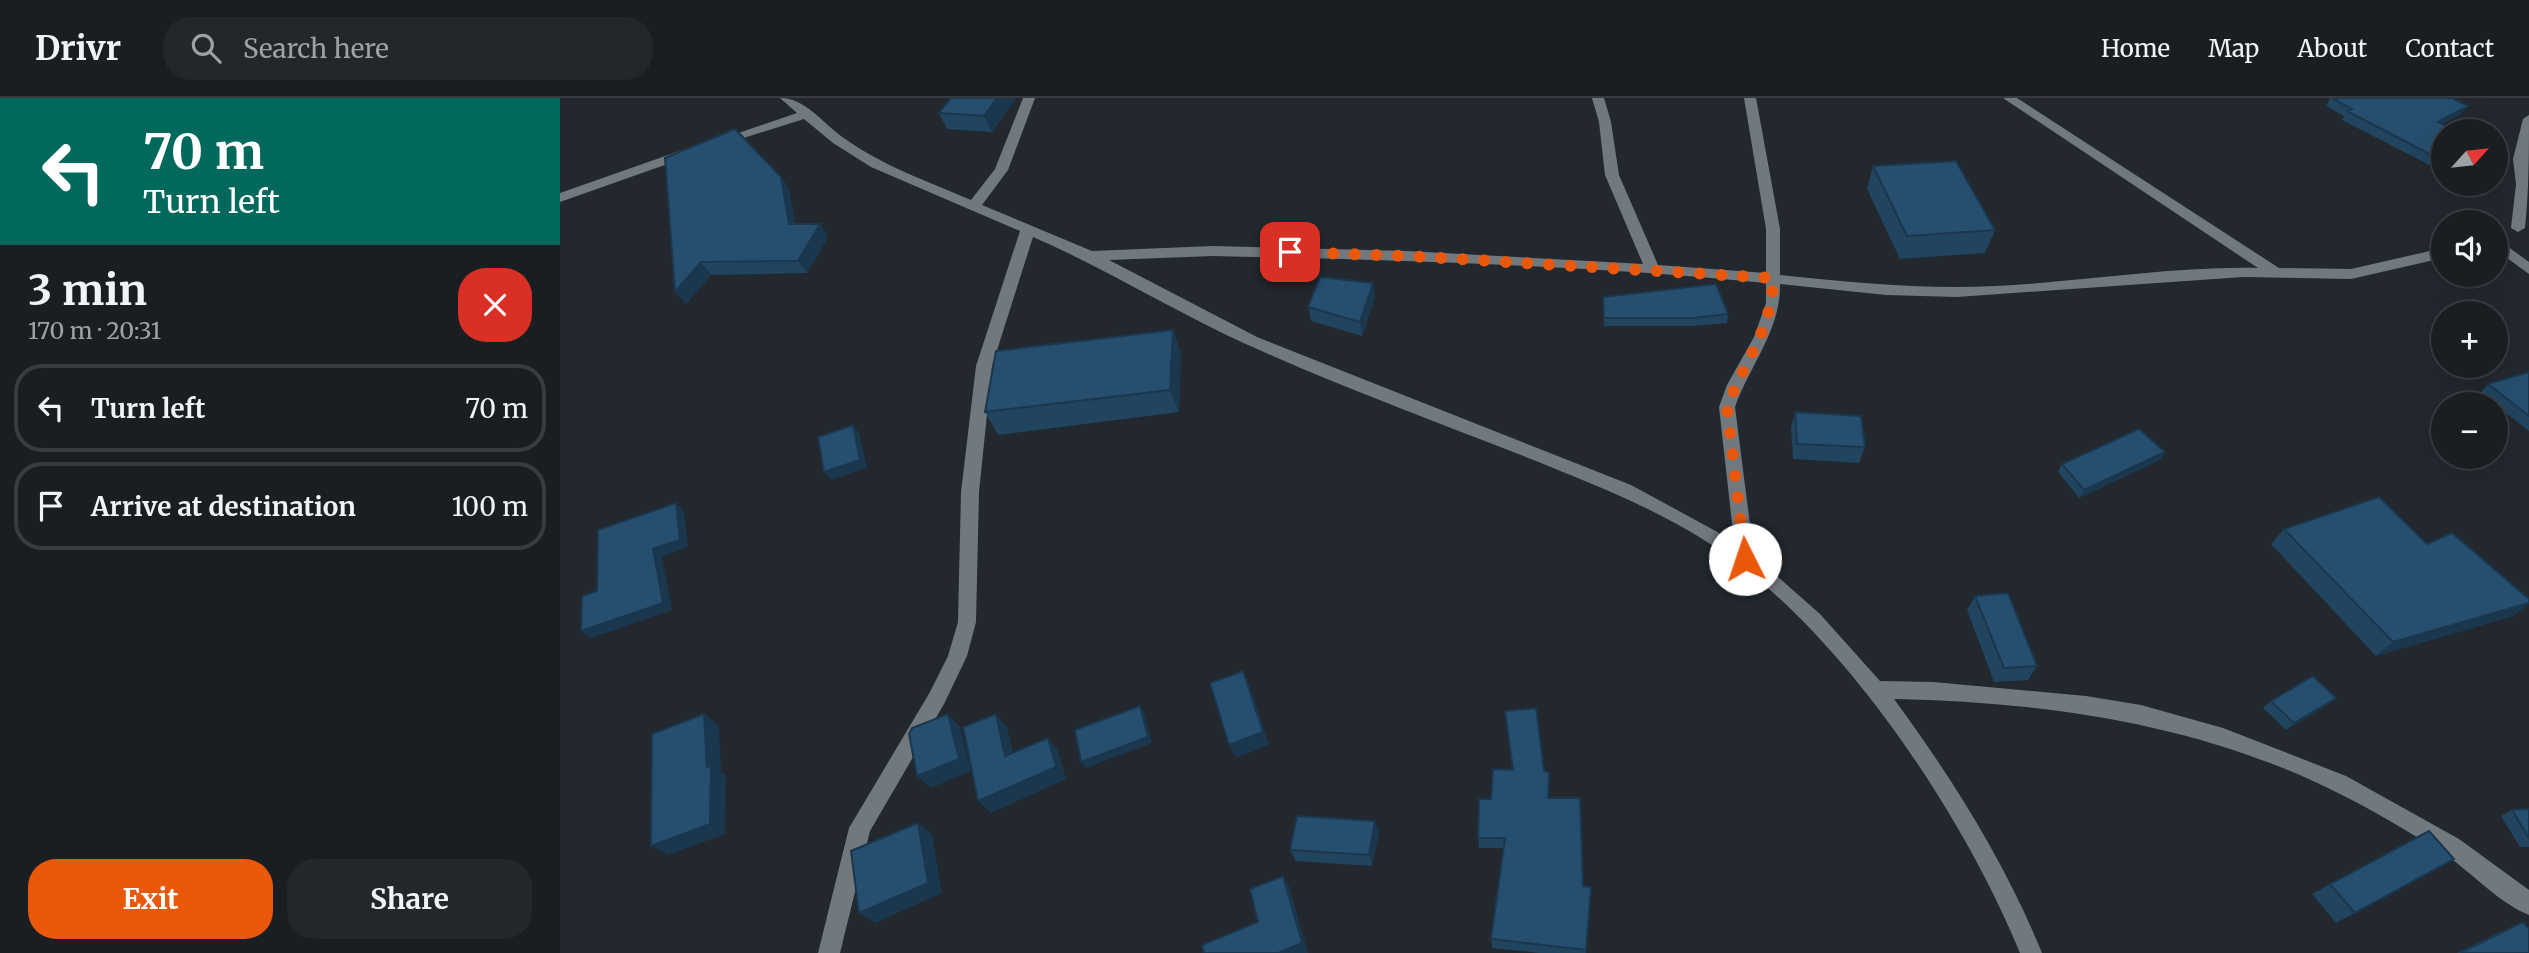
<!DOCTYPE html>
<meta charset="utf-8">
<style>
:root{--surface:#1a1e22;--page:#23272a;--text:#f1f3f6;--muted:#9fa2a5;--line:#383c40;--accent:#ea580c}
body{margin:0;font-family:Merriweather,serif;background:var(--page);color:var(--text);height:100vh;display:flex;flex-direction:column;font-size:26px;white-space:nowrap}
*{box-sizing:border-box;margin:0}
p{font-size:23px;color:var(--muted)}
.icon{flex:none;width:38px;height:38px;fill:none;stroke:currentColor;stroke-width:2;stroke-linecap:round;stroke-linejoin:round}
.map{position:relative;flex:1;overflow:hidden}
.sheet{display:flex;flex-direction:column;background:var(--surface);width:560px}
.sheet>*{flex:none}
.banner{background:#00695c;color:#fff;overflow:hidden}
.needle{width:46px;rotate:63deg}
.tools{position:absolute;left:1871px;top:21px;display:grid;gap:14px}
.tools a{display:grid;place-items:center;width:77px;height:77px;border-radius:50%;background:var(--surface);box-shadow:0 7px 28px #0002,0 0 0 2px var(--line);font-size:35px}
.pin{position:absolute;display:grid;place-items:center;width:60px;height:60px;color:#fff;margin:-30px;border-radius:14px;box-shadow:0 4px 10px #0006}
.me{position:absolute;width:77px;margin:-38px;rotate:356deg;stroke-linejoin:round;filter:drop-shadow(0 0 5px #0008)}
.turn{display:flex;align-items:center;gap:24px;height:147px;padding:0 28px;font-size:32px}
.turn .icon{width:91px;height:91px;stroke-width:2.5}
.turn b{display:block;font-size:49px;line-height:60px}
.round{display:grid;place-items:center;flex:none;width:74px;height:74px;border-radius:28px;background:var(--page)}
.summary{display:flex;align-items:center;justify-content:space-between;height:119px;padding:0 28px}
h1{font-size:42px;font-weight:700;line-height:52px}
.button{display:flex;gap:14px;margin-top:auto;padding:14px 28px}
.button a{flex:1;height:80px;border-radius:28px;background:var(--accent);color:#fff;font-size:28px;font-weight:700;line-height:80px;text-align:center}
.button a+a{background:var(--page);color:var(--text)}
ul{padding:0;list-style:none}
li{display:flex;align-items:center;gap:21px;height:88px;margin:0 14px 10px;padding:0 14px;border:4px solid var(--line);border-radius:28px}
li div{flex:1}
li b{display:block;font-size:26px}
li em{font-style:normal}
header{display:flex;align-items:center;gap:42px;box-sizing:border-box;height:98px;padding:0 35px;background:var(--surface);border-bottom:2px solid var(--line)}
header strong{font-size:33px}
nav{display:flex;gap:38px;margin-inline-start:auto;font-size:24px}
.search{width:490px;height:63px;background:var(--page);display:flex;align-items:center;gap:18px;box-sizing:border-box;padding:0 24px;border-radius:28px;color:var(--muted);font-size:26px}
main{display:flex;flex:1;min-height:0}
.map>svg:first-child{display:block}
</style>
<header>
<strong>Drivr</strong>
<div class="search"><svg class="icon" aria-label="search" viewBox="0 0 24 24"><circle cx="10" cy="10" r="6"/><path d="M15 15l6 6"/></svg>Search here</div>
<nav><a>Home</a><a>Map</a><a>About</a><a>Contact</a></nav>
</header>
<main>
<section class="sheet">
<div class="banner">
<div class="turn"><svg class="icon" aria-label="left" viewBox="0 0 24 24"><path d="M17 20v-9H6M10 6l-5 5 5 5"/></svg><div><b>70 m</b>Turn left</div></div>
</div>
<div class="summary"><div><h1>3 min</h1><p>170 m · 20:31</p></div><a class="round" style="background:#d93025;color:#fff"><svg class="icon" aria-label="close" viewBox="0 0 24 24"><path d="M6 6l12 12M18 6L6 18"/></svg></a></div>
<ul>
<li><svg class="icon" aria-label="left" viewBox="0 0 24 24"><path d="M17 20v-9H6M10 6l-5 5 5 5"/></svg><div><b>Turn left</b></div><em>70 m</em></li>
<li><svg class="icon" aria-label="arrive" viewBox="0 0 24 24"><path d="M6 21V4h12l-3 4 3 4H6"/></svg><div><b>Arrive at destination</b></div><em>100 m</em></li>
</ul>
<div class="button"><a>Exit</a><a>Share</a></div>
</section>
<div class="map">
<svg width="1969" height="855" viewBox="0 0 1969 855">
<rect width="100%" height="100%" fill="#22282e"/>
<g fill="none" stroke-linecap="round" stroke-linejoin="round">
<!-- street -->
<path fill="#71797f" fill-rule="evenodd" d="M220,0c25,0 42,24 61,38 39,29 86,45 130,64l24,-31 28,-71h12l-27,72 -26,35 110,46 121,-5 194,5 236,13 -38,-89 -6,-53 -7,-24h12l7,24 8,53 39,90 108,8v-44l-22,-131h12l24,131v46c59,6 117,12 176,12 101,0 201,-21 302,-19l-255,-170h14l262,170 72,1 92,-21v10l-92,21 -108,-2 -286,20 -71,-2 -106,-11c1,46 -30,81 -45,123l19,149 66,58 60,67 53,1 153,14 55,9 82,23 123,48 113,63 70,51v25c-32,-13 -57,-43 -86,-62 -35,-22 -74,-45 -111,-63 -136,-67 -288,-88 -438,-91 58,79 111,163 148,254h-22c-58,-142 -185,-332 -316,-413 -54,-34 -114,-57 -173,-81 -94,-37 -190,-72 -283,-114 -73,-33 -141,-76 -215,-108l-41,129 -13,126 -3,130 -9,34 -23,48 -74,127 -30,122h-22l31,-125 81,-136 18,-36 10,-34 3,-130 15,-126 44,-135 -149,-64 -38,-24 -29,-24 -86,27 -6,-4 85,-29zM653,158c184,4 369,9 553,27v20l-12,34 -27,48 -8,22 15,134 -103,-56 -374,-148 -148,-77z
M1969,17c0,38 0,75 -4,113l-7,4 -7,-4 5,-44 -3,-25 10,-40z
M128,50l5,1v6l-133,47v-9z
M1936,140l33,24v12l-33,-24z"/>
</g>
<!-- wall -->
<path fill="#21445f" d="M456,0l-24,34 -45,-3 -8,-16z
M1770,0h122l16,8 -7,8 -19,10 1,48 -101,-52 2,-4 -18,-10z
M1313,68l122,64 -10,23 -85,6 -33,-70z
M221,79l8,12 6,35h25l8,13 -21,36 -96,2 -25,29 -11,-12z
M815,199l-13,39 -51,-15 -3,-14z
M1043,199l125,17 -1,9 -35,3h-88z
M613,232l8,23 -2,59 -181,23 -13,-23z
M1969,274v59l-49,-38 8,-9z
M1235,314l70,35 -6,16 -66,-4 -2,-31z
M1605,354l-5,8 -81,38 -21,-26 4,-8z
M1724,431l143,15 86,72 -137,40 -105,-112z
M1415,498l62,70 -9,14 -34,2 -27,-72z
M1711,603l56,4 -41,25 -23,-22z
M945,613l43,87 35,88 8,1 -5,66h-46l-48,-5 -1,-9 12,-91h-24l-1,-10 13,-39 21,-29z
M1969,711v38h-9l-19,-31 11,-6z
M819,734l-7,34 -76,-5 -6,-11z
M1894,761l-118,64 -24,-29 18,-10z
M1963,824l6,31h-72l43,-21z"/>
<!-- shaded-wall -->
<path fill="#1b374e" d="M437,0h19l-24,34 -8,-16z
M1908,8l-7,8 -30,16 7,-8z
M1945,58l-7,9 -2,1v-4z
M221,79l8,12 9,48 -9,-13z
M260,126l8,13 -21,36 -9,-12z
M141,164l10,13 -25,29 -11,-12z
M813,185l2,14 -13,39 -2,-14z
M613,232l8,23 -2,59 -9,-22z
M293,327l6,8 8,35 -37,12 -6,-8z
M1605,354l-5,8 -81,38 5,-8z
M116,405l8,8 4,36 -26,10 10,53 -81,28 -10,-7z
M1969,505v1l-16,12 -137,40 17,-14z
M683,573l6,13 20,61 -33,13 -7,-13z
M1776,600l-9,7 -41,25 8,-7z
M580,608l4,7 8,30 -66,25 -5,-6z
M144,616l15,11 2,47 5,3 -1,59 -57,21 -17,-9 56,-79z
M388,616l12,13 11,44 -40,17 -14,-12z
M436,616l11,13 10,42 -12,-13z
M488,640l10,13 8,28 -75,34 -13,-12z
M815,723l4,11 -7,34 -3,-11z
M358,725l14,11 10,59 -67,30 -16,-10z
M723,778l6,10 19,67h-30z"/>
<!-- building -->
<path fill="#264f6f" stroke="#1b374e" stroke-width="2" d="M391,0h46l-13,18 -45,-3z
M1772,0h120l16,8 -30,16 18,9h-13v30l-96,-50 5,-2z
M175,31l46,48 8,47h31l-22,37 -97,1 -26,30 -10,-134z
M1936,53l9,5 -9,6z
M1396,63l39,69 -88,6 -34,-70z
M760,179l53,6 -13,39 -52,-15z
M1156,186l12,30 -35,4h-89l-1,-21z
M613,232l-3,60 -185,22 11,-61z
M1969,274v44l-41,-32z
M1235,314l66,4 4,31 -68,-3z
M293,327l7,35 -36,12 -6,-35z
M1579,331l26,23 -81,38 -22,-26z
M1819,399l48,47 25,-11 77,66v4l-136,39 -109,-113z
M116,405l4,37 -27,9 10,54 -82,28 1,-35 15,-5 1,-61z
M1448,495l29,73 -33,2 -29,-72z
M683,573l20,61 -34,13 -19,-62z
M1753,578l23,22 -42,25 -23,-22z
M580,608l8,31 -67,25 -6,-32z
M976,610l8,63 5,1 -1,26h32l3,88 8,1 -5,63 -95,-11 14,-101h-27l1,-39h12l2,-30 20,1 -8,-59z
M144,616l3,53 4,-2 -1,59 -59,22 1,-112z
M388,616l11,45 -42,17 -8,-42 3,-6z
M436,616l9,42 43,-18 8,29 -78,34 -15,-74z
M1969,711v29l-17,-28z
M737,718l78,5 -6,34 -79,-5z
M358,725l10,60 -69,30 -8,-62z
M1869,733l25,28 -99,54 -25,-29z
M723,778l19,67 -24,10h-74l-2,-8 56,-23 -8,-33z
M1963,824l6,7v24h-69z"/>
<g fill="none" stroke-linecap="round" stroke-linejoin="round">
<!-- route -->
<path stroke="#ea580c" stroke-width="12" stroke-dasharray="0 21.6" d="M730,154l118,4 365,22c0,51 -29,83 -46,129l18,152"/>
</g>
</svg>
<div class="tools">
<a><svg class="needle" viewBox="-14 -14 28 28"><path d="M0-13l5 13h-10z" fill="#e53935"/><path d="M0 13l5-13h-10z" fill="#9fa2a5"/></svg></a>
<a><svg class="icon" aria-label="sound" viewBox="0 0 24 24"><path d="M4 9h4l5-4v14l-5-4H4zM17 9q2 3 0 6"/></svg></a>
<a>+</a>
<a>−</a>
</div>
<div class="pin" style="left:730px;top:154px;background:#d93025"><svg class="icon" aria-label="arrive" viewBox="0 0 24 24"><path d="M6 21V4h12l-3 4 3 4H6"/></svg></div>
<svg class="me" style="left:1185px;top:461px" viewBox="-20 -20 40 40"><circle r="19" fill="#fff"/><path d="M0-13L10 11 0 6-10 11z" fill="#ea580c"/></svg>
</div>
</main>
